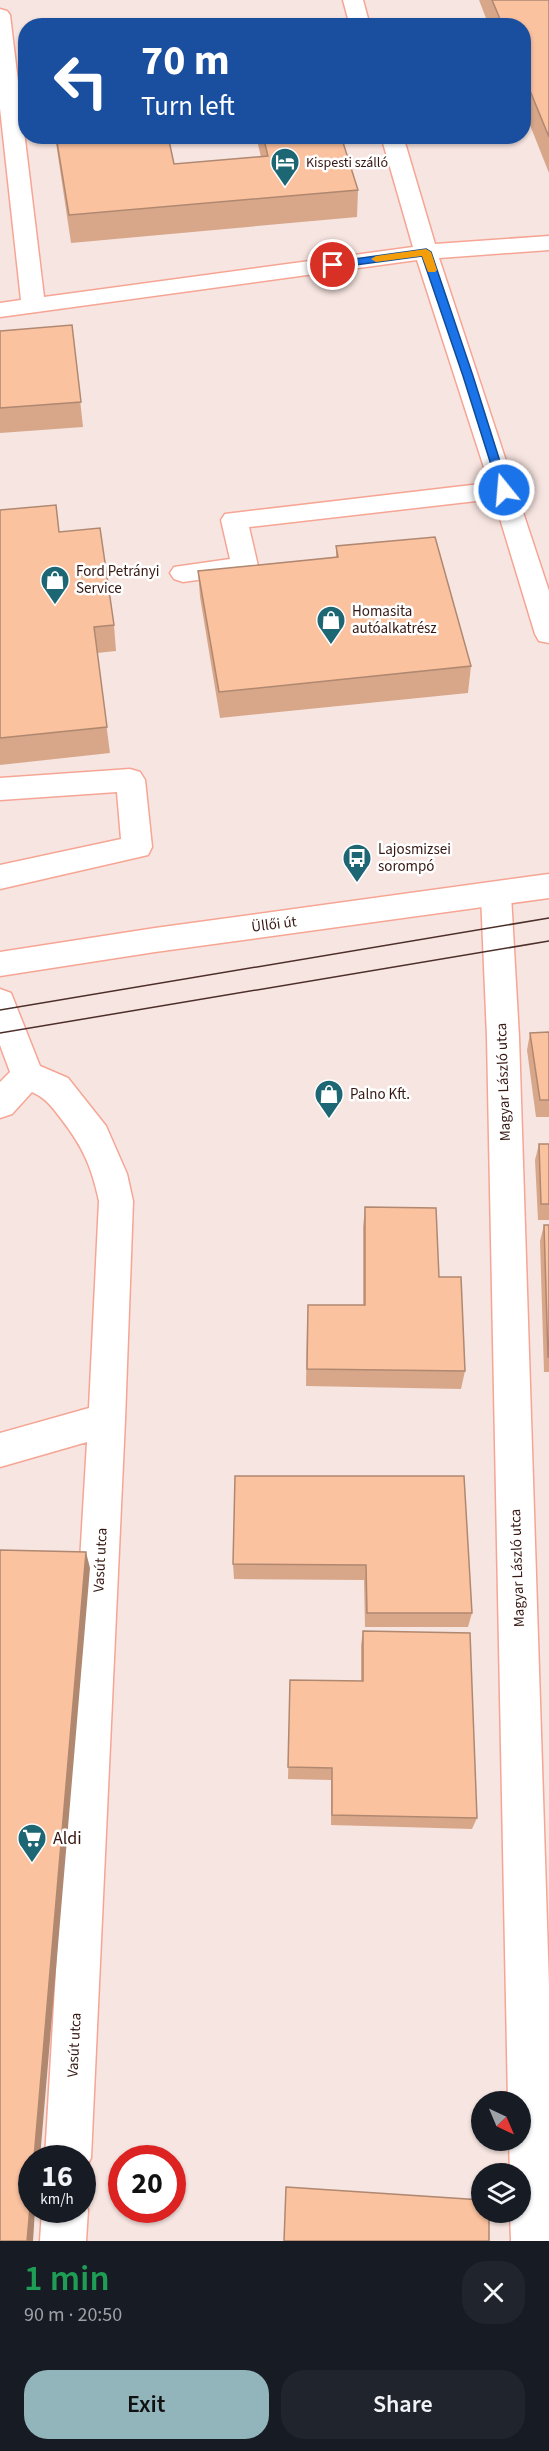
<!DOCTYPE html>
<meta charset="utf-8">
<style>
:root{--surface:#171b24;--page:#20242c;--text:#f1f3f6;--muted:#9ea1a6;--accent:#92b4bb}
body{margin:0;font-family:"Source Sans 3",sans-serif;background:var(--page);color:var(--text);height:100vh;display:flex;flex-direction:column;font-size:22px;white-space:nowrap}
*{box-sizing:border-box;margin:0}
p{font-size:20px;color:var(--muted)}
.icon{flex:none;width:33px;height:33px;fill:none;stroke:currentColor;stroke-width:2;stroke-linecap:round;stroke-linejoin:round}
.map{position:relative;height:2241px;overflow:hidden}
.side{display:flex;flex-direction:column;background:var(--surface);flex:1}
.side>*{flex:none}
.guide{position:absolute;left:18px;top:18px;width:513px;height:126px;border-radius:24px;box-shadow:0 2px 4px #0004;background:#1a4fa0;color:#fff;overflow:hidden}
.needle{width:39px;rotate:136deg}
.fabs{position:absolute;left:471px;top:2091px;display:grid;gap:12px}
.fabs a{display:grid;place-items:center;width:60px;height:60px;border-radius:50%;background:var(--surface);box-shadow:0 2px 4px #0004;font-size:30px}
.speed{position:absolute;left:18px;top:2145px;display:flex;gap:12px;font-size:30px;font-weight:700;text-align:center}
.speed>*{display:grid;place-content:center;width:78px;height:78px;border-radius:50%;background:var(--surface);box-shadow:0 2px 4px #0004;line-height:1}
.speed small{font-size:15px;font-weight:400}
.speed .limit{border:9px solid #d22;background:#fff;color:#111}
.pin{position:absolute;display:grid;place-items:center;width:51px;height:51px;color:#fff;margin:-26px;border:3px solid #fff;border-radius:50%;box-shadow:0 2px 6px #0007}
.me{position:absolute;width:66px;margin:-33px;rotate:343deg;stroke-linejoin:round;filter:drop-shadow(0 0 4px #0008)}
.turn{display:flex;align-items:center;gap:21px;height:126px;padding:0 24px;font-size:27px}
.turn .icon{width:78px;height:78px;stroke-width:2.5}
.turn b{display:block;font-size:42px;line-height:51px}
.round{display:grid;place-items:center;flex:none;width:63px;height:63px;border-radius:24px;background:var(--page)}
.summary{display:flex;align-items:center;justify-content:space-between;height:102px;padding:0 24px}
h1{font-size:36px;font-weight:600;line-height:45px;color:#1e9e55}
.primary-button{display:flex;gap:12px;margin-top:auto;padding:12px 24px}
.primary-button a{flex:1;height:69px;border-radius:24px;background:var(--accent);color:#111;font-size:24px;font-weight:600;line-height:69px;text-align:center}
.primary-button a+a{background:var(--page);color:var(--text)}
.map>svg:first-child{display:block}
</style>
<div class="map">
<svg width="549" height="2241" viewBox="0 0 549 2241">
<rect width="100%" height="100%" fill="#f7e5e1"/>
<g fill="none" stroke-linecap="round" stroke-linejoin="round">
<!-- minor casing -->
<g stroke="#f6a594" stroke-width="3">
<path id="minor" d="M343,0h20l7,26h-20z
M0,9l7,2 3,4 34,282 369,-50 -32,-111h22l32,108 114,-8v14l-110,8 110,333v52l-10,-2 -4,-7 -41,-135 -245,28 9,39 -4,6 -71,10 -9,-3 -4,-6 4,-6 56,-8 -9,-39 4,-6 264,-31 -72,-223 -417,57v-14l21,-3 -21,-192z
M130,769l10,3 5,8 7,67 -4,8 -148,34v-24l121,-26 -4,-47 -117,8v-22z
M496,883l11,4 4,8 8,142 30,949v255h-38l-1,-29h10v-38h-10l-1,-34h11v-38h-12l-21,-1065 -6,-142 4,-8z
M0,989l11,4 29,73 28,12 38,48 21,48 6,27 -8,219 -34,738 -9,17v-17h-37l42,-716 -87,25v-34l89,-25 10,-207c-7,-33 -16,-54 -37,-81 -9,-12 -16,-22 -30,-28l-20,22 -12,4v-36l10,-10 -10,-27z
M82,2197l6,13 -2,31h-46l2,-31h40z"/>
</g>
<!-- major casing -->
<g stroke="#f6a594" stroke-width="3">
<path id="major" d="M549,874v24l-394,54 -155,24v-24l155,-24z"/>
</g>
<!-- minor -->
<use href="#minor" fill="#fff" fill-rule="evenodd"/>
<!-- major -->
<use href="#major" fill="#fff" fill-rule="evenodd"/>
<!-- tram -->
<path stroke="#4c2f2a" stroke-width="1.5" d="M0,1010l549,-92
M0,1033l549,-92"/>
</g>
<!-- wall -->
<path fill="#d8a78a" d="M479,0h70v173l-25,-63v-84h-35z
M55,136h113l6,28 87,-7 -5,-21h85l17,54 -1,27 -286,26z
M72,325l11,102 -83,6v-102z
M0,510l59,22 55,93 2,26 -19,2 13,100 -110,12z
M336,546l135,120 -3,27 -248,25 -20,-121 -2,-26 138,-14z
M549,1032v85h-13l-9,-67 3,-17z
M539,1144h10v76h-11l-3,-60z
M365,1207l74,70 26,94 -4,18 -155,-3 1,-63 56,-18v-78z
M544,1225h5v147h-5l-4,-131z
M235,1476l237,137 -4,14h-103l-1,-47 -130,-1 -1,-15z
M363,1631l114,187 -5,11 -141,-4v-45l-43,-1 2,-99 71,1v-36z"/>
<!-- shaded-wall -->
<path fill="#b08870" d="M86,1552l4,16 -50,590h-6z
M32,2184v26h3l-2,31h-6z"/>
<!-- building -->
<path fill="#fbc2a0" stroke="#b08870" stroke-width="1.5" d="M492,0h57v137l-25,-61v-50h-21z
M56,136h112l6,28 94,-8 -5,-20h78l17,54 -289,25z
M72,325l9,77 -81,6v-77z
M56,505l3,27 41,-4 14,97 -20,2 13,100 -107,11v-228z
M435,537l36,129 -252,26 -21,-121 140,-14 -2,-11z
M549,1032v68h-9l-10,-67z
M539,1144h10v60h-8z
M365,1207l71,1 3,69h22l4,94 -158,-2 1,-64h57z
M544,1225h5v132h-1z
M235,1476h229l8,137h-105l-1,-48 -133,-1z
M0,1550l86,2 -52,606h-2v26l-5,57h-27z
M363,1631l107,2 7,185 -145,-3v-47l-44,-1 2,-87 73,1z
M286,2187l196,13v12h7v29h-205z"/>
<!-- route -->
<path fill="#1a73e8" stroke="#114b97" stroke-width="1.5" d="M426,249l5,3 42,124 36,114 -1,3 -4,1 -5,-4 -36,-114 -41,-120 -89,12 -4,-3 4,-3z"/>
<!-- slow -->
<path fill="#f59e0b" d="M426,249l5,3 6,18 -2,2h-7l-6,-16 -46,6 -5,-3 5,-3z"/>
<!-- icons -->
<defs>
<g id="hotel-pin" transform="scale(1.5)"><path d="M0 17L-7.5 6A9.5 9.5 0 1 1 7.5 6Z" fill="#1d6673" stroke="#fff"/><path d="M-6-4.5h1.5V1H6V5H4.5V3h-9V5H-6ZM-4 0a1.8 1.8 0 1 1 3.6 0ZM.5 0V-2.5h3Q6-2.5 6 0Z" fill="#fff"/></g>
<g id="shop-pin" transform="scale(1.5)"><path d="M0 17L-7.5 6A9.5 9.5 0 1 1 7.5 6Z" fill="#1d6673" stroke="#fff"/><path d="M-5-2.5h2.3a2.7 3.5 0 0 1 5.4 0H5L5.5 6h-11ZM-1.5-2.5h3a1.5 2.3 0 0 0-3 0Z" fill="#fff"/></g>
<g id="bus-pin" transform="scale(1.5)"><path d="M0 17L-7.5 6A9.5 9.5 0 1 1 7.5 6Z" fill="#1d6673" stroke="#fff"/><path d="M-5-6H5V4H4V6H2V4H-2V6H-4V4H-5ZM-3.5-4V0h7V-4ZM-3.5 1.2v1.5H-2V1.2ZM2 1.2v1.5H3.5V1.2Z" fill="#fff"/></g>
<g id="supermarket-pin" transform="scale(1.5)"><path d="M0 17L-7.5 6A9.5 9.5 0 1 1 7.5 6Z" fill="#1d6673" stroke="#fff"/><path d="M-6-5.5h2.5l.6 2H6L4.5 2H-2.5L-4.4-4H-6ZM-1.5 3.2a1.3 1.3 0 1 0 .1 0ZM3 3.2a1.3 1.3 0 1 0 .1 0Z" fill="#fff"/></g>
</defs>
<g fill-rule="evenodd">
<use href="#hotel-pin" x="285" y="162"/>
<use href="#shop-pin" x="55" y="580"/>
<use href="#shop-pin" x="331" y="620"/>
<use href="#bus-pin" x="357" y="858"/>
<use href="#shop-pin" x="329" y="1094"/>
<use href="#supermarket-pin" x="32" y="1838"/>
</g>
<g text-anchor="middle" stroke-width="5" stroke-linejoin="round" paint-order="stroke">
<!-- far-poi labels -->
<g font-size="14" fill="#361812" stroke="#fff" text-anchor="start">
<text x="306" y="167">Kispesti szálló</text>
</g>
<!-- poi labels -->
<g font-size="15" fill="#361812" stroke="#fff" text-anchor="start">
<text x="76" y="576">Ford Petrányi<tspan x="76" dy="17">Service</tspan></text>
<text x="352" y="616">Homasita<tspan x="352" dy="17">autóalkatrész</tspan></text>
<text x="378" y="854">Lajosmizsei<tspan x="378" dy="17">sorompó</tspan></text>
<text x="350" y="1099">Palno Kft.</text>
</g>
<!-- street labels -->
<g font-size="15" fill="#361812" stroke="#fff">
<text transform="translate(274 924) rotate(-7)" y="5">Üllői út</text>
<text transform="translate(503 1082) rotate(-92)" y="5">Magyar László utca</text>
<text transform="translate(100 1560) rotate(-87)" y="5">Vasút utca</text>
<text transform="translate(517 1568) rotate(-92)" y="5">Magyar László utca</text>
<text transform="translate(74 2045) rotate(-87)" y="5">Vasút utca</text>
</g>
<!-- near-poi labels -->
<g font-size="18" fill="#361812" stroke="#fff" text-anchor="start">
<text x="53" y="1844">Aldi</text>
</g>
</g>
</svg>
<div class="fabs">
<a><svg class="needle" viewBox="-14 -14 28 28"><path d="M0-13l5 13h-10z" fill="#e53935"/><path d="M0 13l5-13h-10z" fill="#9ea1a6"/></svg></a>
<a><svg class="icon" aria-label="layers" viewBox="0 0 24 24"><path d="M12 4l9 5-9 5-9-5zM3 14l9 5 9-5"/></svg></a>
</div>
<div class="speed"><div>16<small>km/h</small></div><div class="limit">20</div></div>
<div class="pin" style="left:333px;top:265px;background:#d93025"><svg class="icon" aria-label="arrive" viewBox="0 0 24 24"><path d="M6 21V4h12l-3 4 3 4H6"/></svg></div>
<svg class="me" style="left:504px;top:490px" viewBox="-20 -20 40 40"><circle r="17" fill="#1a73e8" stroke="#fff" stroke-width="3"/><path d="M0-11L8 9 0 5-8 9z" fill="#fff"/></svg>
<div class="guide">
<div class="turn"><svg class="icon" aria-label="left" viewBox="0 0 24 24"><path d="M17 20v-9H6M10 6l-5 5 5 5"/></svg><div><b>70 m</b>Turn left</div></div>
</div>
</div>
<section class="side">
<div class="summary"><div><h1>1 min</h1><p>90 m · 20:50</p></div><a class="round"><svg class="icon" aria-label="close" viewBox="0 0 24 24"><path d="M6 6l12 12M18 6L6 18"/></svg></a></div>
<div class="primary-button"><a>Exit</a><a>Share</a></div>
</section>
